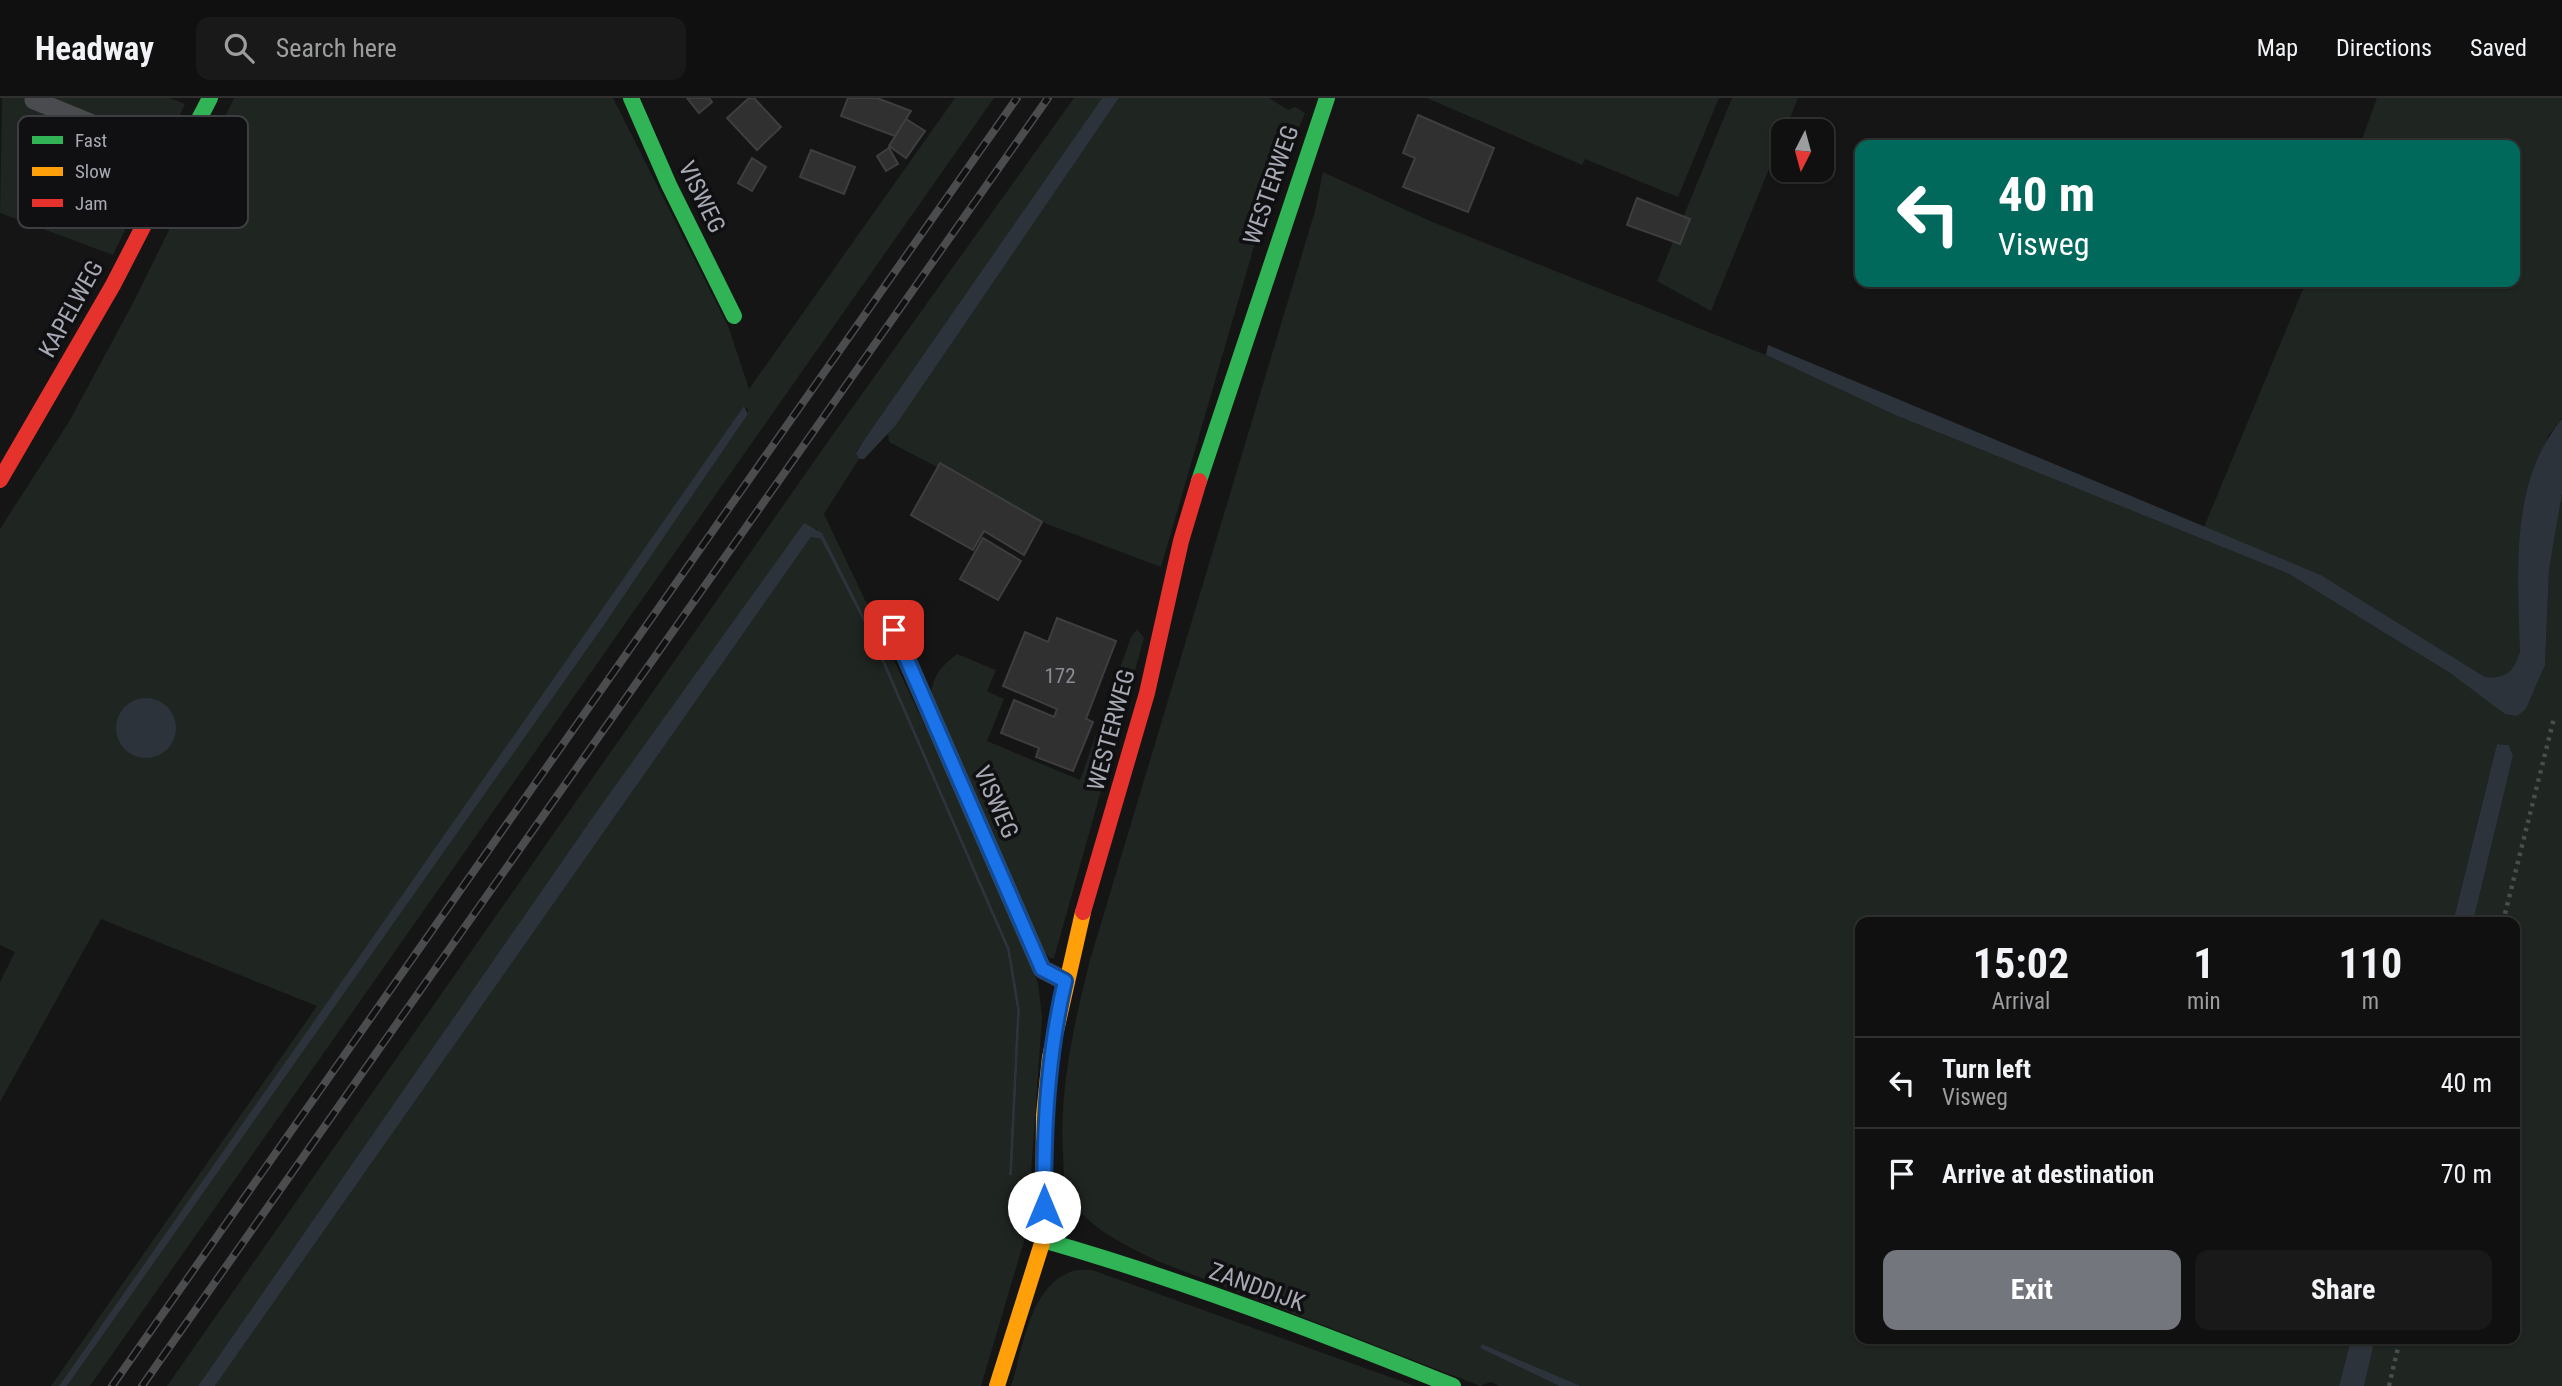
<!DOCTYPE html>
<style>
:root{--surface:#101010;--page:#191919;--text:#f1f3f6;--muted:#9c9d9f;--line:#303030;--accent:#74767d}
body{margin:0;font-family:"Roboto Condensed",sans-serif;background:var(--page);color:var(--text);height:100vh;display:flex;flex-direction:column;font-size:26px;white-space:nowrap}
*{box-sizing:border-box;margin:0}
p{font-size:23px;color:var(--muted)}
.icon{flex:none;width:38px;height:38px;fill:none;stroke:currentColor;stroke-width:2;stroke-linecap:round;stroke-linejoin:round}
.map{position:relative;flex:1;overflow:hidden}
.panel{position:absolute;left:1855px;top:819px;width:665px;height:427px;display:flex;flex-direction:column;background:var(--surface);border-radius:14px;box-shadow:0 2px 5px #0004,0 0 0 2px var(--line)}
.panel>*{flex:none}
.top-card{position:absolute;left:1855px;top:42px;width:665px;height:147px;border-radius:14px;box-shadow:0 2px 5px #0004,0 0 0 2px var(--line);background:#00695c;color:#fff;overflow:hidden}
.needle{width:46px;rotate:186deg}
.buttons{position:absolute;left:1771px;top:21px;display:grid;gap:14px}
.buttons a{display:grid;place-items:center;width:63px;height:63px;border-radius:14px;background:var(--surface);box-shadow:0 2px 5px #0004,0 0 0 2px var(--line);font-size:35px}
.pin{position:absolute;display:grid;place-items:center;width:60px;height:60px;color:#fff;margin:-30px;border-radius:14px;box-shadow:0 4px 10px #0006}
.me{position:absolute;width:77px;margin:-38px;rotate:0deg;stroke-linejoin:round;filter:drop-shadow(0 0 5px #0008)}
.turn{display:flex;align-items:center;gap:24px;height:147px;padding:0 28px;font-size:32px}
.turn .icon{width:91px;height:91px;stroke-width:2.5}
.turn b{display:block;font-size:49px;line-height:60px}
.eta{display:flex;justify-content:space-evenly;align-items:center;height:119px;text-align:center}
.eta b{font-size:42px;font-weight:700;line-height:49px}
.cta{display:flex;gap:14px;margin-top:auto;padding:14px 28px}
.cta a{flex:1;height:80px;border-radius:14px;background:var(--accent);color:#fff;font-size:28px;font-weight:700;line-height:80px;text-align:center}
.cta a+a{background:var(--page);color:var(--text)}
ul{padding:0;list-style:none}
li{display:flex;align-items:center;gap:21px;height:91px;padding:0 28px;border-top:2px solid var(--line)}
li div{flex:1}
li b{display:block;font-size:26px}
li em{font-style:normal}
header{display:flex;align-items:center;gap:42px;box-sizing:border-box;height:98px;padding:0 35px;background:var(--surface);border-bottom:2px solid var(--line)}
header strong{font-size:33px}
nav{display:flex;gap:38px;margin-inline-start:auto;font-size:24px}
.search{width:490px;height:63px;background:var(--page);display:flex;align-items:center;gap:18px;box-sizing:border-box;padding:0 24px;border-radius:14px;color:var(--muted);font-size:26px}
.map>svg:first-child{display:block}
</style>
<header>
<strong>Headway</strong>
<div class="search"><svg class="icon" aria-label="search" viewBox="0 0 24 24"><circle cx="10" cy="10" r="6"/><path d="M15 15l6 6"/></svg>Search here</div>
<nav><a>Map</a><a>Directions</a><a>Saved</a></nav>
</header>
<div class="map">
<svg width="2562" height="1288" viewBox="0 0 2562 1288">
<rect width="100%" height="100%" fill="#151515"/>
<!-- green -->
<path fill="#1f2520" d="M2,0h167l16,6 -72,151 -113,-42z
M234,0h379l115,228 21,63 206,-291h39l-904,1288h-23l535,-758 146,-214v-5l-4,-2 -685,979h-8l266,-380 -216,-87 -101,183v-120l15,-30 -15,-7v-416l70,-109 64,-119z
M1074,0h28l-238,342 -8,12 3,7 -35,55 138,289 54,124 22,56 4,34 -15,214 -46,155h-766l596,-849 10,2 50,98 136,313 10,60 -8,165h3l8,-166 -10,-60 -136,-313 -58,-108 -226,293 -392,565h-31l662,-946z
M1119,0h150l19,12 7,-3 10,6 -41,99 -103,355 -114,-43 -158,-82 -1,-10 8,-7z
M1427,0h292l-41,99 -93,-38 -3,6z
M1732,0h66l-87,213 -54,-30z
M2377,0h185v321l-14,17 -28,101v114l-5,18 -10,8h-20l-164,-102 -117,-48 102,-245h209v-137h-155z
M1323,74l107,49 336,134 129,60 394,159 161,99 56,41 20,-5 19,-44 4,-95 13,-76v892h-198l11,-47h140v-417h-42l40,-166 -4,-11 -12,-1 -44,178h-593v417h491l-12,47h-758l-99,-42 -2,4 79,38h-60l-8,-4 -11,4 -325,-126c-31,-16 -67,-31 -85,-63 -7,-12 -6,-29 -7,-42 -4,-67 11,-130 27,-195l225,-749z
M1137,531l7,9 -90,320h-4l-8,-9 -112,-250c3,-23 9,-31 27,-45l39,16 -9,21 17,8 -17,42 93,39 51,-143z
M1077,1172h15l323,116h-404c13,-40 19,-105 66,-116z"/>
<!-- water -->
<path fill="#2d333a" d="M1102,0h17l-223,327 -32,34h-5l-3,-6 8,-13z
M1768,247l553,230 164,102c23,2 29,-6 35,-26 -2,-78 -11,-169 42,-232v75l-13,76 -4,95 -19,44 -9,7 -12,-2 -55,-41 -161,-99 -394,-159 -129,-60z
M744,308l4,8 -146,214 -535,758h-8z
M804,425l18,10 52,103 136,313 10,60 -8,166h-3l8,-165 -10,-60 -136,-313 -50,-98 -10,-2 -596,849h-17l392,-565z
M116 630a30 30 0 1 1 60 0a30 30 0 1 1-60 0Z
M2497,646l12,1 4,11 -40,166h-20z
M2351,1241h24l-11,47h-25z
M1482,1246l99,42h-22l-79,-38z"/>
<!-- building -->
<path fill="#303030" stroke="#3e3e41" stroke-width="2" d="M687,0h22l3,4 -13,11z
M749,0h5l27,29 -24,23 -30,-32z
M848,0h29l34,13 -16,25 -54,-20z
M1418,17l76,33 -26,64 -65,-25 12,-29 -12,-5z
M906,21l19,12 -19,27 -17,-12z
M889,50l9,16 -12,7 -9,-15z
M811,52l44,17 -11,27 -44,-17z
M752,60l14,9 -14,24 -14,-8z
M1637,100l53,21 -10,25 -53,-19z
M940,365l102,59 -18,33 -40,-24 -11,19 -62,-35z
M983,440l38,23 -23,39 -38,-21z
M1057,520l59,23 -30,78 7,3 -20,49 -37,-14 3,-9 -38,-15 13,-33 40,17 3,-8 -54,-23 22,-54 23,10z"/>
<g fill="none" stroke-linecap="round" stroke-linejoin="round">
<!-- path -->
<path stroke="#4b4c4f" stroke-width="4.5" stroke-dasharray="3.5 5" stroke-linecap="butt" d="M2503,824l51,-204
M2389,1288l11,-47"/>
<!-- lane -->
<path stroke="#4a4b4e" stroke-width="19" d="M34,2l146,60
M894,532l148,339 23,12"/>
<!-- fast -->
<path stroke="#30b455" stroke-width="16" d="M631,0l38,87 65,131
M161,94l49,-94
M1199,383l128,-383
M1043,1142c140,40 276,92 410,146"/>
<!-- slow -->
<path stroke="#ff9f0a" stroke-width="16" d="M997,1288l46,-146 1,-125 6,-58 33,-145"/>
<!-- jam -->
<path stroke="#e5322d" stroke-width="16" d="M0,382l113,-195 48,-93
M1083,814l64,-219 34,-152 18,-60"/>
<!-- rail casing -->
<g stroke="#4b4c4e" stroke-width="8">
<path id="rail" d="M112,1288l905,-1288
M142,1288l906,-1288"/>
</g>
<!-- rail -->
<use href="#rail" stroke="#100f11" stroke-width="5" stroke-dasharray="16" stroke-linecap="butt"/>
</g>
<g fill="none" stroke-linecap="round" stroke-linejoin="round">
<!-- route casing -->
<g stroke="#114b97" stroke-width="18">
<path id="route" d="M894,532l148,339 23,12c-18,77 -21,147 -21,226"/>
</g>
<!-- route -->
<use href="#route" stroke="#1a73e8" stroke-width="12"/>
</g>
<g text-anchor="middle" stroke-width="7" stroke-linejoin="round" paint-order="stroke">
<!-- number labels -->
<g font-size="21" fill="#898c94">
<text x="1060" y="585">172</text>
</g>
<!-- street labels -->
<g font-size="24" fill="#a7aab5" stroke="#100f11">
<text transform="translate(1271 87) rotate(-71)" y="8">WESTERWEG</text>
<text transform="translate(702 99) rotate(64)" y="8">VISWEG</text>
<text transform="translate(71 211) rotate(-61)" y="8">KAPELWEG</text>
<text transform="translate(1111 632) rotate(-75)" y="8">WESTERWEG</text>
<text transform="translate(996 704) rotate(66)" y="8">VISWEG</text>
<text transform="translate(1257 1189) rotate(20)" y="8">ZANDDIJK</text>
</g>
</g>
<!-- legend -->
<rect x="18" y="18" width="230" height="112" rx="10" fill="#100f11" stroke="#3d3e42" stroke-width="2"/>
<rect x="32" y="38" width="31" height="8" fill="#30b455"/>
<rect x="32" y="69" width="31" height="9" fill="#ff9f0a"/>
<rect x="32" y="101" width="31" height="8" fill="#e5322d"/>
<g font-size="19" fill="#a7aab5">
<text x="75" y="49">Fast</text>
<text x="75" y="80">Slow</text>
<text x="75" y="112">Jam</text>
</g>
</svg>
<div class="buttons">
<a><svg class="needle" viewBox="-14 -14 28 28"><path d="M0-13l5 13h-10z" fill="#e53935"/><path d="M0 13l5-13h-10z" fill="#9c9d9f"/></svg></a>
</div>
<div class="pin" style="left:894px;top:532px;background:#d93025"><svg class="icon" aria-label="arrive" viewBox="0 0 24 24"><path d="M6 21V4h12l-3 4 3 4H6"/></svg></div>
<svg class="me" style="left:1044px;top:1109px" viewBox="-20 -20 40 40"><circle r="19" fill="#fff"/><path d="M0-13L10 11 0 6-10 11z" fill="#1a73e8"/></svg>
<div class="top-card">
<div class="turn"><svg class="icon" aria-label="left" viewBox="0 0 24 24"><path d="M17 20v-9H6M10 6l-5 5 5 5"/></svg><div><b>40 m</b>Visweg</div></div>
</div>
<section class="panel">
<div class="eta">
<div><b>15:02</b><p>Arrival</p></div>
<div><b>1</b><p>min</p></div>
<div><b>110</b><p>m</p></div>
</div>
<ul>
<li><svg class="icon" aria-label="left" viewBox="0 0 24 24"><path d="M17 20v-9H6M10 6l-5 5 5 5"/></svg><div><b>Turn left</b><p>Visweg</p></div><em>40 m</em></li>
<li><svg class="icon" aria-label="arrive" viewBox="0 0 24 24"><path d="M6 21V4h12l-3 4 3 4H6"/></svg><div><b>Arrive at destination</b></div><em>70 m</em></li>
</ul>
<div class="cta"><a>Exit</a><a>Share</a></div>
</section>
</div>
